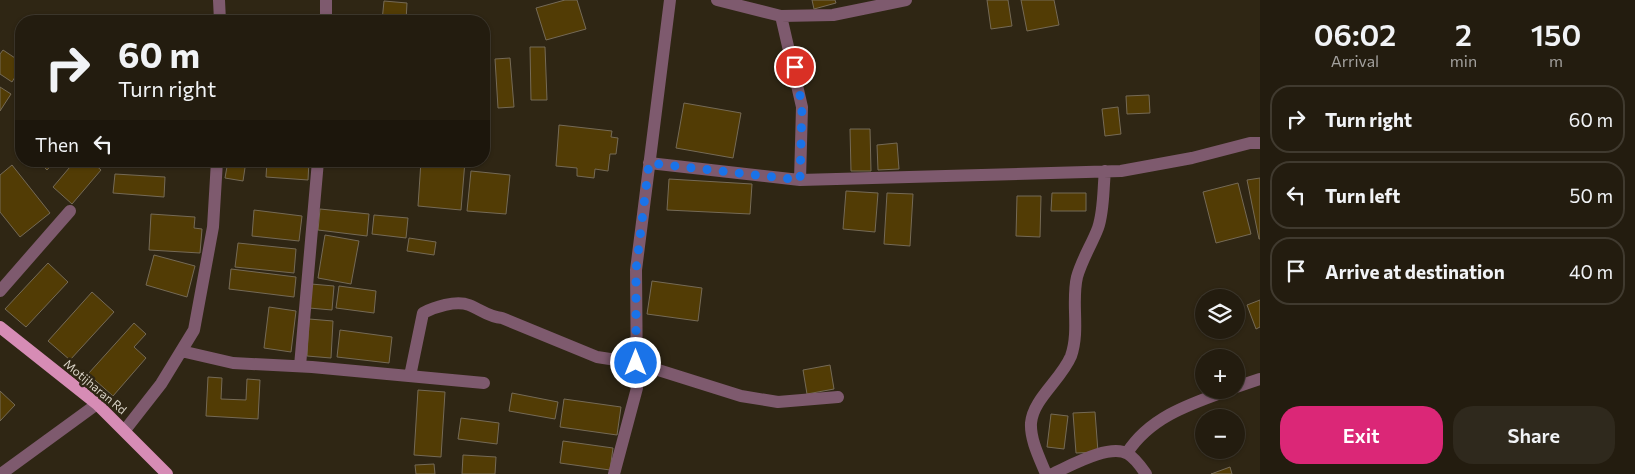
<!DOCTYPE html>
<meta charset="utf-8">
<style>
:root{--surface:#231c0f;--page:#2f291d;--text:#f1f3f6;--muted:#a3a19e;--line:#403a2f;--accent:#db2777}
body{margin:0;font-family:Commissioner,sans-serif;background:var(--page);color:var(--text);height:100vh;display:flex;flex-direction:column;font-size:19px;white-space:nowrap}
*{box-sizing:border-box;margin:0}
p{font-size:16px;color:var(--muted)}
.icon{flex:none;width:28px;height:28px;fill:none;stroke:currentColor;stroke-width:2;stroke-linecap:round;stroke-linejoin:round}
.map{position:relative;flex:1;overflow:hidden}
.sheet{display:flex;flex-direction:column;background:var(--surface);width:375px}
.sheet>*{flex:none}
.guide{position:absolute;left:15px;top:15px;width:475px;height:152px;border-radius:20px;box-shadow:0 1px 4px #0004,0 0 0 1px var(--line);background:#231c0f;color:var(--text);overflow:hidden}
.tools{position:absolute;left:1195px;top:289px;display:grid;gap:10px}
.tools a{display:grid;place-items:center;width:50px;height:50px;border-radius:50%;background:var(--surface);box-shadow:0 1px 4px #0004,0 0 0 1px var(--line);font-size:25px}
.pin{position:absolute;display:grid;place-items:center;width:42px;height:42px;color:#fff;margin:-21px;border:2px solid #fff;border-radius:50%;box-shadow:0 1px 5px #0007}
.me{position:absolute;width:55px;margin:-28px;rotate:0deg;stroke-linejoin:round;filter:drop-shadow(0 0 4px #0008)}
.turn{display:flex;align-items:center;gap:18px;height:105px;padding:0 20px;font-size:22px}
.turn .icon{width:65px;height:65px;stroke-width:2.5}
.turn b{display:block;font-size:35px;line-height:42px}
.then{display:flex;align-items:center;height:48px;padding:0 20px;background:#0003;gap:10px;font-size:19px}
.eta{display:flex;justify-content:space-evenly;align-items:center;height:85px;text-align:center}
.eta b{font-size:30px;font-weight:600;line-height:35px}
.button{display:flex;gap:10px;margin-top:auto;padding:10px 20px}
.button a{flex:1;height:58px;border-radius:20px;background:var(--accent);color:#fff;font-size:20px;font-weight:600;line-height:58px;text-align:center}
.button a+a{background:var(--page);color:var(--text)}
ul{padding:0;list-style:none}
li{display:flex;align-items:center;gap:15px;height:68px;margin:0 10px 8px;padding:0 10px;border:2px solid var(--line);border-radius:20px}
li div{flex:1}
li b{display:block;font-size:19px}
li em{font-style:normal}
main{display:flex;flex:1;min-height:0}
.map>svg:first-child{display:block}
</style>
<main>
<div class="map">
<svg width="1260" height="474" viewBox="0 0 1260 474">
<rect width="100%" height="100%" fill="#2f2614"/>
<!-- building -->
<path fill="#523c05" stroke="#756a56" d="M565,0h12l9,29 -40,11 -10,-32z
M812,0h23l1,3 -22,6z
M987,0h21l4,26 -21,3z
M1021,0h33l5,25 -32,6z
M384,1l23,2 -1,18h-24z
M168,16l45,2v3h-45z
M530,47h15l2,53h-16z
M3,50l18,12v5l-9,15 -12,-8v-20z
M510,58l4,49 -16,1 -3,-49z
M0,87l11,7 -11,17z
M1149,95l1,18 -23,1 -1,-18z
M684,103l57,10 -8,45 -57,-10z
M1118,107l3,27 -16,2 -3,-27z
M559,125l53,6 -1,6 7,1 -2,16h-6l-2,17 -13,-2 -1,9 -17,-2v-8l-21,-2z
M850,129h20l1,42h-20z
M897,143l2,26 -21,1 -1,-25z
M38,161h17l-8,9z
M75,161h16l10,9 -29,34 -19,-17z
M228,161h18l-3,20 -18,-3z
M267,161h42l-1,19 -42,-3z
M421,161h44l-4,49 -43,-4z
M12,165l38,48 -30,24 -20,-25v-37z
M471,171l39,4 -4,39 -39,-3z
M115,174l50,3 -1,20 -51,-4z
M1260,178v61h-1l-12,-59z
M669,179l83,5 -2,30 -83,-4z
M1238,183l13,51 -35,9 -13,-51z
M846,191l32,2 -3,39 -32,-3z
M887,193l26,1 -3,52 -26,-2z
M1052,193h34v18h-35z
M1017,196h24l-1,41 -24,-1z
M320,209l49,5 -2,22 -49,-6z
M254,210l48,6 -3,25 -47,-5z
M151,214l44,3 -1,11 8,1 -2,24 -51,-3z
M374,215l34,3 -2,20 -34,-4z
M325,235l34,6 -8,43 -33,-6z
M409,238l27,4 -2,13 -27,-4z
M238,243l58,6 -2,24 -59,-6z
M154,255l41,11 -8,31 -41,-12z
M48,263l20,19 -42,45 -21,-18z
M231,269l65,8 -2,20 -65,-8z
M652,281l50,7 -4,33 -51,-7z
M311,284l23,2 -2,24 -23,-2z
M339,286l37,5 -2,22 -38,-5z
M92,292l22,20 -44,48 -22,-19z
M1260,300v27l-4,2 -9,-24z
M269,307l27,4 -5,41 -27,-4z
M309,319l24,2 -2,37 -24,-2z
M134,323l12,11 -12,13 12,11 -33,38 -25,-22z
M340,330l52,7 -3,26 -52,-6z
M830,365l4,24 -27,5 -4,-24z
M208,377l14,1 -1,21 25,1 1,-21 13,1 -2,39 -52,-3z
M418,390l27,2 -4,65 -27,-2z
M0,391l15,14 -15,16z
M512,393l46,9 -3,17 -46,-8z
M564,399l57,8 -4,28 -57,-8z
M1095,412l3,40 -22,1 -3,-40z
M1051,414l17,2 -4,33 -17,-2z
M461,418l38,5 -2,21 -39,-5z
M563,441l50,7 -3,22 -50,-7z
M463,455l33,2 -1,17h-33z
M434,464l1,10h-19l-1,-9z
M1230,467l2,7h-21z"/>
<g fill="none" stroke-linecap="round" stroke-linejoin="round">
<!-- minor -->
<path stroke="#7e5a6e" stroke-width="12" d="M219,0l1,21
M326,0v21
M717,0l64,16 21,91 -2,73
M781,16l52,-1 73,-15
M649,163l151,17 321,-9 71,-13 58,-15h10
M0,291l70,-80
M181,351l52,12 79,4 172,16
M300,366l18,-205
M410,376l13,-63c11,-6 33,-13 46,-8 13,5 19,12 33,13l95,39 39,6 105,33 37,6 60,-5
M1236,387l24,-8
M125,430l36,-46 33,-54 19,-103 4,-66
M1127,453c23,-36 63,-49 102,-63
M1,474l96,-70
M614,474l23,-86 -1,-118 34,-270
M1046,474c-6,-15 -16,-34 -15,-51 2,-24 30,-43 40,-67 9,-26 0,-54 6,-79 5,-18 15,-33 21,-49 6,-17 5,-39 7,-57
M1052,474c18,-8 58,-31 76,-20 8,5 13,13 18,20"/>
<!-- major -->
<path stroke="#d68cb5" stroke-width="12" d="M0,327l97,77 70,70"/>
</g>
<g fill="none" stroke-linecap="round" stroke-linejoin="round">
<!-- route -->
<path stroke="#1a73e8" stroke-width="9" stroke-dasharray="0 16.2" d="M636,363v-93l13,-107 151,17 2,-73 -7,-40"/>
</g>
<g text-anchor="middle" stroke-width="5" stroke-linejoin="round" paint-order="stroke">
<!-- street labels -->
<g font-size="12" fill="#dbd5c9" stroke="#2f2614">
<text transform="translate(95 387) rotate(40)" y="4">Motijharan Rd</text>
</g>
</g>
</svg>
<div class="tools">
<a><svg class="icon" aria-label="layers" viewBox="0 0 24 24"><path d="M12 4l9 5-9 5-9-5zM3 14l9 5 9-5"/></svg></a>
<a>+</a>
<a>−</a>
</div>
<div class="pin" style="left:795px;top:67px;background:#d93025"><svg class="icon" aria-label="arrive" viewBox="0 0 24 24"><path d="M6 21V4h12l-3 4 3 4H6"/></svg></div>
<svg class="me" style="left:636px;top:363px" viewBox="-20 -20 40 40"><circle r="17" fill="#1a73e8" stroke="#fff" stroke-width="3"/><path d="M0-11L8 9 0 5-8 9z" fill="#fff"/></svg>
<div class="guide">
<div class="turn"><svg class="icon" aria-label="right" viewBox="0 0 24 24"><path d="M7 20v-9h11M14 6l5 5-5 5"/></svg><div><b>60 m</b>Turn right</div></div>
<div class="then">Then<svg class="icon" aria-label="left" viewBox="0 0 24 24"><path d="M17 20v-9H6M10 6l-5 5 5 5"/></svg></div>
</div>
</div>
<section class="sheet">
<div class="eta">
<div><b>06:02</b><p>Arrival</p></div>
<div><b>2</b><p>min</p></div>
<div><b>150</b><p>m</p></div>
</div>
<ul>
<li><svg class="icon" aria-label="right" viewBox="0 0 24 24"><path d="M7 20v-9h11M14 6l5 5-5 5"/></svg><div><b>Turn right</b></div><em>60 m</em></li>
<li><svg class="icon" aria-label="left" viewBox="0 0 24 24"><path d="M17 20v-9H6M10 6l-5 5 5 5"/></svg><div><b>Turn left</b></div><em>50 m</em></li>
<li><svg class="icon" aria-label="arrive" viewBox="0 0 24 24"><path d="M6 21V4h12l-3 4 3 4H6"/></svg><div><b>Arrive at destination</b></div><em>40 m</em></li>
</ul>
<div class="button"><a>Exit</a><a>Share</a></div>
</section>
</main>
